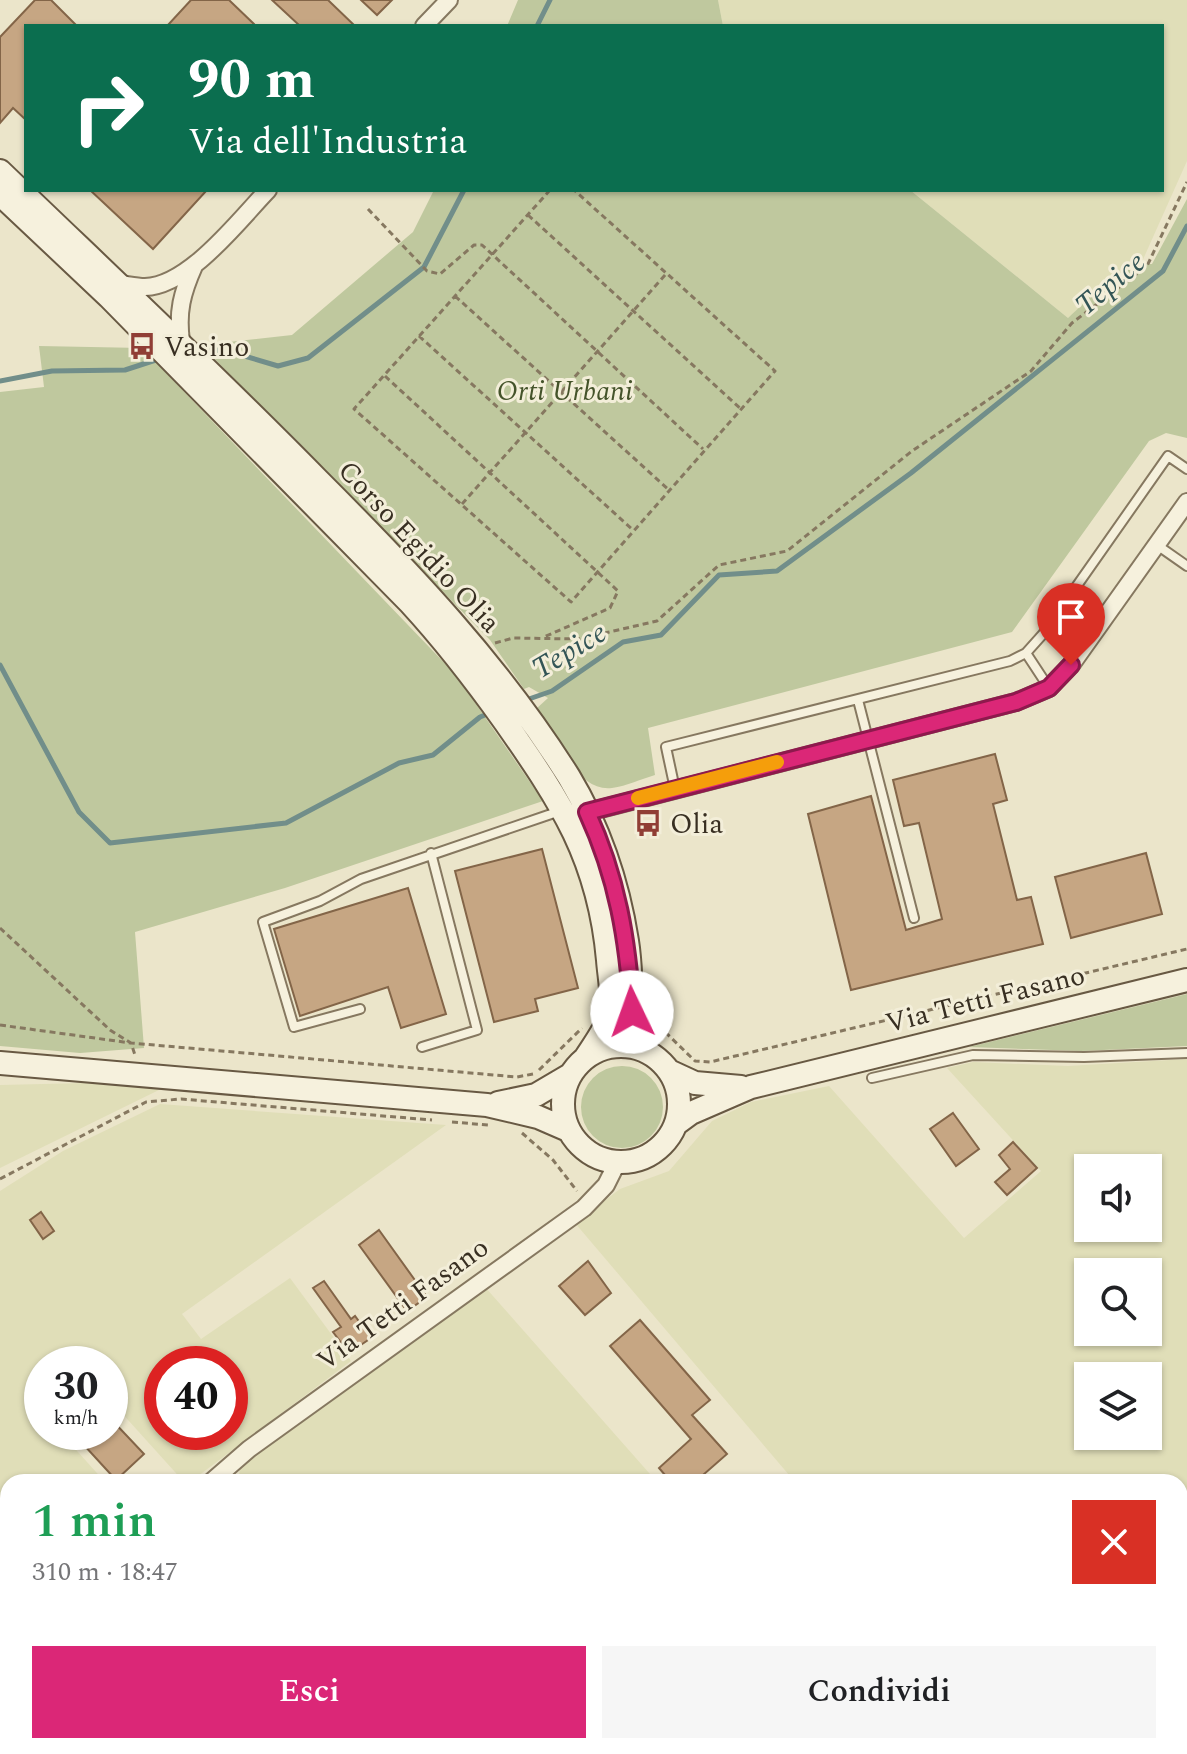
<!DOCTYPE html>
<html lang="it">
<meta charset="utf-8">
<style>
:root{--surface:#fff;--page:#f6f6f6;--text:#202124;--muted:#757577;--accent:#db2777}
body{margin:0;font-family:Spectral,serif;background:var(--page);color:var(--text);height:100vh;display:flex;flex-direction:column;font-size:30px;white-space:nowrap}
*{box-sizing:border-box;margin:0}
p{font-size:26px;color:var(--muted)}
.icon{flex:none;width:44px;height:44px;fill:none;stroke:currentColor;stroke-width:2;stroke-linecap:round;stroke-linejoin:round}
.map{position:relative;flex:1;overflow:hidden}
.panel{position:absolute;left:0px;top:1474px;width:1188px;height:280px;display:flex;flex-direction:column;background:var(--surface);border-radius:24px 24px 0 0;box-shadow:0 2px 6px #0004}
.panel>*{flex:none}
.top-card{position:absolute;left:24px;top:24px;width:1140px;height:168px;border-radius:0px;box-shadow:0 2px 6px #0004;background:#0b6e4f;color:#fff;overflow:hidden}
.tools{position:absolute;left:1074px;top:1154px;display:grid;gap:16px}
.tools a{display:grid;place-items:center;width:88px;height:88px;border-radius:0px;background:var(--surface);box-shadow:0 2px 6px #0004;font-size:40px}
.speed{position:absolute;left:24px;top:1346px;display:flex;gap:16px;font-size:40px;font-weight:700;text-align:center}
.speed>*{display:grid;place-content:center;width:104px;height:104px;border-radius:50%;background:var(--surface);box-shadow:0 2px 6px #0004;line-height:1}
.speed small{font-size:20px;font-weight:400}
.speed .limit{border:12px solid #d22;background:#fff;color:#111}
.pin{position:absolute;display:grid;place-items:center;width:68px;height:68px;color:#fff;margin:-82px -34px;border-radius:50% 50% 50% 0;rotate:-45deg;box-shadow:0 0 8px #0007}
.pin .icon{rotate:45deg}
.me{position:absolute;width:88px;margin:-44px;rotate:357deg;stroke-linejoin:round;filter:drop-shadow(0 0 6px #0008)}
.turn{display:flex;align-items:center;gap:28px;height:168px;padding:0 32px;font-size:36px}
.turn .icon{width:104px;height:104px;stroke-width:2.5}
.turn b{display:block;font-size:56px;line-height:68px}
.round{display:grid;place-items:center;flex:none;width:84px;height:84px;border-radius:0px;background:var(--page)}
.headline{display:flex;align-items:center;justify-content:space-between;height:136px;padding:0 32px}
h1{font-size:48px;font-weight:600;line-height:60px;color:#1e9e55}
.cta{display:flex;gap:16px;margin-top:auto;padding:16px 32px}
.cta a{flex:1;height:92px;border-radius:0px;background:var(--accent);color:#fff;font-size:32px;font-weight:600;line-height:92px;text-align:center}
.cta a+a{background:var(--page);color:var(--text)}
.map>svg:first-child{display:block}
</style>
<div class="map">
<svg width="1187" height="1754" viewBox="0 0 1187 1754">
<rect width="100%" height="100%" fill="#ebe5ca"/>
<!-- farmland -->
<path fill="#e0deb8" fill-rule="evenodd" d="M718,0h469v161l-46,103 -5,-1 -35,24 -33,31 -158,-128h252v-164h-439z
M1187,1059v695h-776l-5,-8h774v-264h-385l-220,-259 45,-34 49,-18 43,-50 39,-19 78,-16 135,152 77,-67 -94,-103 26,-6 95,4zM1088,1168h60v60h-60zM1088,1272h60v60h-60zM1088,1376h60v60h-60z
M86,1083l75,6 -161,79v-83z
M160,1104l286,21 -264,189 19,25 89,-61 61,83 -161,121h-6l-74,-82v-36h-68v68h18l45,50h-97v264h177l7,8h-192v-563l63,-40zM162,1364h68v68h-68z
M485,1287l172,195h-414l-4,-7 2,-17z"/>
<!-- green -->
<path fill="#bfc89e" d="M518,0h200l5,26h-216z
M434,190h476l158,128c23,-21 51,-56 84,-54l35,-65v239l-21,-5 -17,8 -137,191 -364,96 7,47c-14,4 -28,11 -43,13 -35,5 -60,-54 -76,-79l12,-11 -19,-11 -5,2 -34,-49 -289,-295 91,-10 121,-103z
M39,346l103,2 314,327 87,126 -258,87 -150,44 9,116 -64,5 -80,-7v-654l44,-5z
M1187,994v52l-105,5 -113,-4z
M581 1107a41 41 0 1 1 82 0a41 41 0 1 1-82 0Z"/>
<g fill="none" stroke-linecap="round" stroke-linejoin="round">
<!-- stream -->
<path stroke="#718e8a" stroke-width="5" d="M537,26l13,-26
M199,351l25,-1 54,16 30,-8 116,-91 40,-77
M0,381l52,-10 73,-1 37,-12
M0,665l79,147 31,31 176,-20 113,-60 34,-8 47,-38 10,-4
M526,700l26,-9 71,-49 38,-7 58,-60 58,-4 134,-98 252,-202 24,-45"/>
</g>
<!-- building -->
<path fill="#c6a683" stroke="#836548" stroke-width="2" d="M35,0h16l26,26h-51v94l-13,-12 -13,15v-86z
M191,0h38l27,26h-89z
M272,0h56l27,26h-55z
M361,0h31l-15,15z
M90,190h117l-54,59z
M995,754l12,46 -14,4 24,96 14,-3 12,47 -192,46 -43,-176 63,-18 35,134 36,-11 -23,-96 -15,3 -11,-46z
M542,849l36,139 -43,11 3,12 -44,11 -39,-151z
M1146,853l16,61 -91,24 -16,-61z
M408,888l38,126 -45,14 -13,-41 -88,29 -26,-87z
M953,1113l26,36 -23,17 -26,-37z
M1013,1142l24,26 -30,27 -12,-13 15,-13 -11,-14z
M41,1212l13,19 -11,8 -13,-19z
M379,1230l48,67 -20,14 -48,-66z
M588,1261l23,32 -26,22 -26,-29z
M324,1281l27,38 4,-3 16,22 -22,15 -16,-21 8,-5 -28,-39z
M640,1320l70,80 -18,15 35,39 -32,28h-24l-12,-14 32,-29 -81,-93z
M110,1418l34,36 -28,26 -44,-48h38z"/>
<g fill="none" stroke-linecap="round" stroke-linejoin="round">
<!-- lane casing -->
<g stroke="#867860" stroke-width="12">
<path id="lane" d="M1157,545l30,21
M1026,653l23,35
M858,700l56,218
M675,789l-9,-42 344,-86 16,-8 17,-19 125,-178 19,13
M360,1009l-66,18 -31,-105 57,-21 41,-22 199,-68
M422,1047l55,-17 -46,-177
M872,1078l101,-23 111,2 103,-4"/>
</g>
<!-- street casing -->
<g stroke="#867860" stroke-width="20">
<path id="street" d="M424,26l25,-26
M120,284c8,1 17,3 25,3 44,-1 94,-67 123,-97
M181,341c-4,-29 1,-48 13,-75
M577,815l439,-113 33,-14 22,-23 116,-163
M211,1482l38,-33 335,-241 22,-23 11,-22
M0,1694l8,-10"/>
</g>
<!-- secondary casing -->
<g stroke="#685943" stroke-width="26">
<path id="secondary" d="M0,171c106,102 213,202 316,307 93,93 183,187 253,299 30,50 49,106 58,164 7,43 -2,70 20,111
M0,194l109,103 301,306c35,38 65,77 95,119 56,80 94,137 103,238 1,15 5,34 3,49 -3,17 -16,34 -25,48
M563 1104a58 58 0 1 1 116 0a58 58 0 1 1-116 0Z
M0,1063l487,42 51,12 30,13
M669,1071l26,12 46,4
M498,1103l38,-8 34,-20
M676,1124l15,-11 60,-26 436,-107"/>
</g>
<!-- path -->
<path stroke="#867860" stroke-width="3" stroke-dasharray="6 4" stroke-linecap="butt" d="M550,190l-196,219 217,193 204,-231 -201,-181
M368,209l59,62 13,3 34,-29h8l221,204
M528,215l213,194
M455,296l214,194
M419,336l214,194
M385,376l233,215 -8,17 -66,29
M462,504l204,-230
M495,643l18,-5 66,1 78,-18 62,-56 68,-14 125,-100 119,-80 41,-48 75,-57 40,-84
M0,928l110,102 21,13 4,12
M654,1016l5,10 36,35 15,1 477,-113
M0,1025l131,18 386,34 16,-3
M539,1070l43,-42
M452,1122l36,3
M522,1133l31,27 24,31
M0,1179l146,-77 35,-3 251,21
M395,1746l6,8"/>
<!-- lane -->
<use href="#lane" stroke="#f6f1dd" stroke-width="8"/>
<!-- street -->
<use href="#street" stroke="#f6f1dd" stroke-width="16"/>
<!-- secondary -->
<use href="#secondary" stroke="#f6f1dd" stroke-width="22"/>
</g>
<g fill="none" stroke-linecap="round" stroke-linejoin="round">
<!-- route casing -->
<g stroke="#8e194d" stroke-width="20">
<path id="route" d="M632,1012c-4,-72 -15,-135 -45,-200l429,-110 33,-14 22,-23"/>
</g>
<!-- route -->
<use href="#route" stroke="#db2777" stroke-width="14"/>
<!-- slow -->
<path stroke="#f59e0b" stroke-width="14" d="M638,798l139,-36"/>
</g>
<!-- icons -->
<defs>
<g id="bus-bare" transform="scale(2.16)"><path d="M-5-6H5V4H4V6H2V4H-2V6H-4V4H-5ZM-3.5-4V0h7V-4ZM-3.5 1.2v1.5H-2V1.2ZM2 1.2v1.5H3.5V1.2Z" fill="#903e35" stroke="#f3eed9" stroke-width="2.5" paint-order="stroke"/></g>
</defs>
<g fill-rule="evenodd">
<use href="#bus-bare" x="142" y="346"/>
<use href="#bus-bare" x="648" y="823"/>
</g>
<g text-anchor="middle" stroke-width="6" stroke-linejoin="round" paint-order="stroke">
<!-- poi labels -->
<g font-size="28" fill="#382f22" stroke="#f3eed9" text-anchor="start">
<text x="164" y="356">Vasino</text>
<text x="670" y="833">Olia</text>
</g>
<!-- park labels -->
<g font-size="28" font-style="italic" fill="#44532a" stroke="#f3eed9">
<text x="565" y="400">Orti Urbani</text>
</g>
<!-- street labels -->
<g font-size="28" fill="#382f22" stroke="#f3eed9">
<text transform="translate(420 546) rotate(47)" y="10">Corso Egidio Olia</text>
<text transform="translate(985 998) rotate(-14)" y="10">Via Tetti Fasano</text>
<text transform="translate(402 1303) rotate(-36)" y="10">Via Tetti Fasano</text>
</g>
<!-- water labels -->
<g font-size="30" font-style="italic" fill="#335556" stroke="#f3eed9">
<text transform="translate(1110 283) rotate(-40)" y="10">Tepice</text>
<text transform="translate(569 650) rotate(-31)" y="10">Tepice</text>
</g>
</g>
</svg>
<div class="tools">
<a><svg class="icon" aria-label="sound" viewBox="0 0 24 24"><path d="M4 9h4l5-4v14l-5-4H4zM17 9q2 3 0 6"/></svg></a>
<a><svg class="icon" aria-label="search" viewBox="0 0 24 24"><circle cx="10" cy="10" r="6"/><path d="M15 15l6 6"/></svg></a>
<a><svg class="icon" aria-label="layers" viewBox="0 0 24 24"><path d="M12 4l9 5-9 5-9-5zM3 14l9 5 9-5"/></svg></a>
</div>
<div class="speed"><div>30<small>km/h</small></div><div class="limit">40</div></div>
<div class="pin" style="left:1071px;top:665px;background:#d93025"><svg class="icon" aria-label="arrive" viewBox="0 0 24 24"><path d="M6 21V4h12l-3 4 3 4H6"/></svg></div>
<svg class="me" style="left:632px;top:1012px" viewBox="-20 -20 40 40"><circle r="19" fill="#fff"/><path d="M0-13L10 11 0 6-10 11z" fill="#db2777"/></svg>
<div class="top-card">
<div class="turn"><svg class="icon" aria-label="right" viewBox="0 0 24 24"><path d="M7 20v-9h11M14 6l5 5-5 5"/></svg><div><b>90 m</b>Via dell'Industria</div></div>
</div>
<section class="panel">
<div class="headline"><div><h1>1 min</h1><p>310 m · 18:47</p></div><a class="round" style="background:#d93025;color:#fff"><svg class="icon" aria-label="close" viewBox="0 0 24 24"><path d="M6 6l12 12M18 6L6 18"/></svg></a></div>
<div class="cta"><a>Esci</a><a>Condividi</a></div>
</section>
</div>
